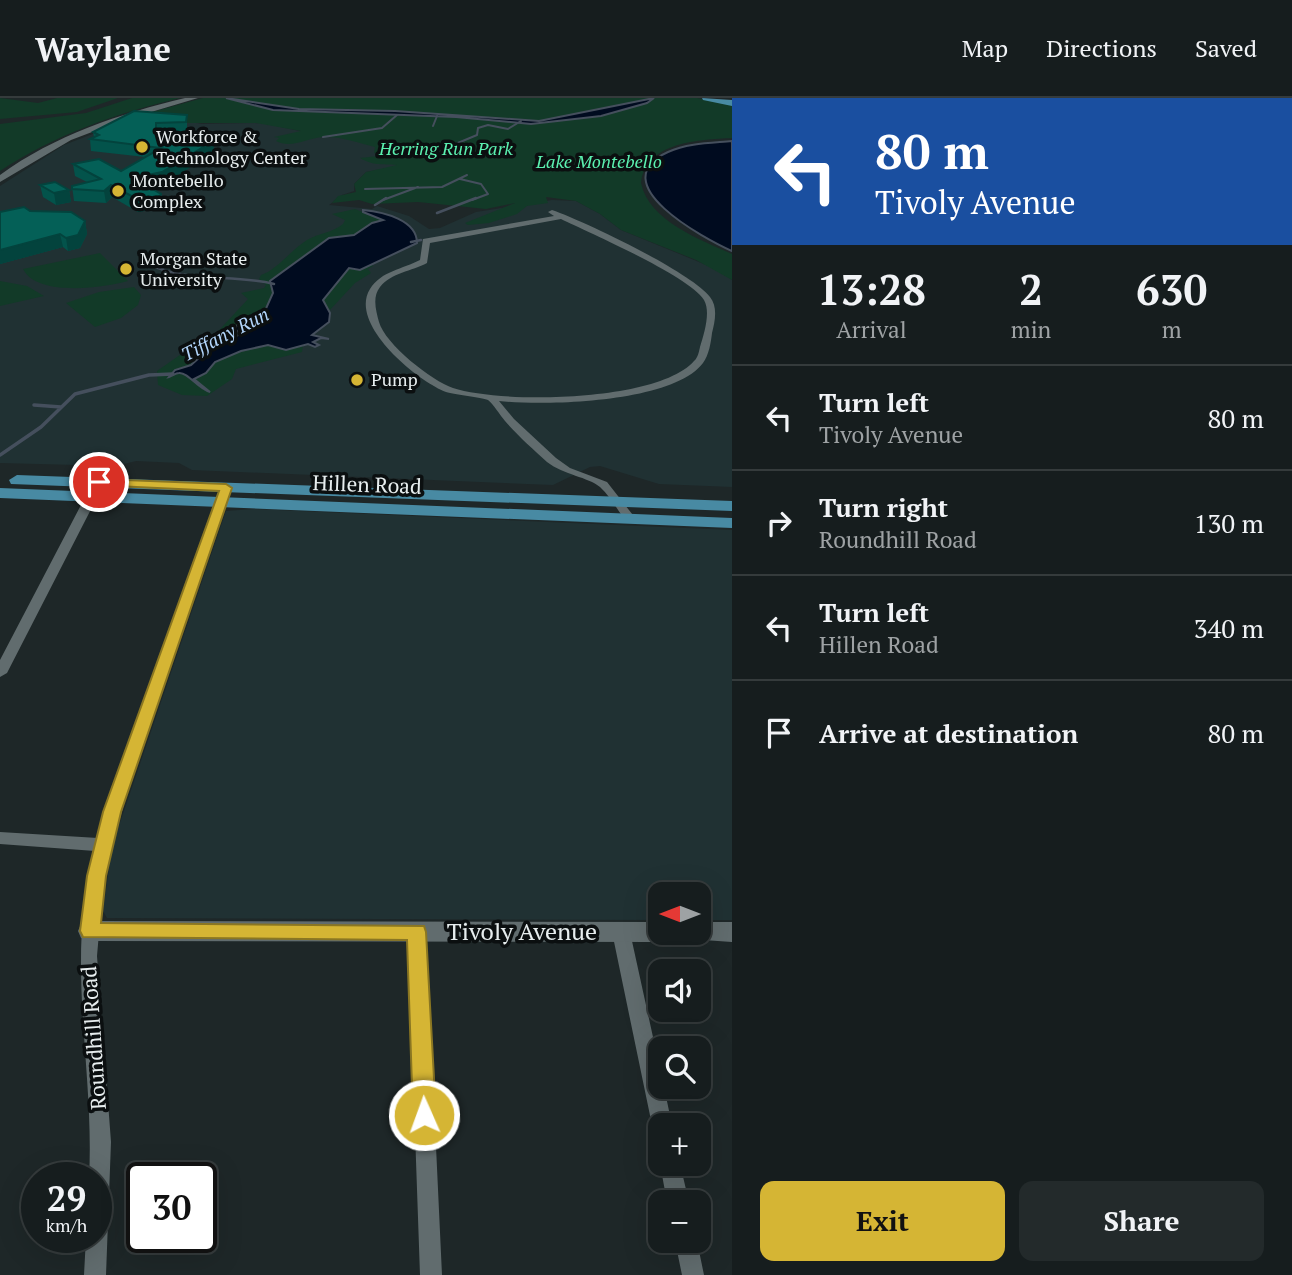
<!DOCTYPE html>
<meta charset="utf-8">
<style>
:root{--surface:#161d1e;--page:#232a2b;--text:#f1f3f6;--muted:#9ea2a4;--line:#353b3c;--accent:#d5b534}
body{margin:0;font-family:"PT Serif",serif;background:var(--page);color:var(--text);height:100vh;display:flex;flex-direction:column;font-size:26px;white-space:nowrap}
*{box-sizing:border-box;margin:0}
p{font-size:23px;color:var(--muted)}
.icon{flex:none;width:38px;height:38px;fill:none;stroke:currentColor;stroke-width:2;stroke-linecap:round;stroke-linejoin:round}
.map{position:relative;flex:1;overflow:hidden}
.drawer{display:flex;flex-direction:column;background:var(--surface);width:560px}
.drawer>*{flex:none}
.guide{background:#1a4fa0;color:#fff;overflow:hidden}
.needle{width:46px;rotate:270deg}
.tools{position:absolute;left:648px;top:784px;display:grid;gap:14px}
.tools a{display:grid;place-items:center;width:63px;height:63px;border-radius:14px;background:var(--surface);box-shadow:0 7px 28px #0002,0 0 0 2px var(--line);font-size:35px}
.speed{position:absolute;left:21px;top:1064px;display:flex;gap:14px;font-size:35px;font-weight:700;text-align:center}
.speed>*{display:grid;place-content:center;width:91px;height:91px;border-radius:50%;background:var(--surface);box-shadow:0 7px 28px #0002,0 0 0 2px var(--line);line-height:1}
.speed small{font-size:18px;font-weight:400}
.speed .limit{border:4px solid #111;border-radius:10px;background:#fff;color:#111}
.pin{position:absolute;display:grid;place-items:center;width:60px;height:60px;color:#fff;margin:-30px;border:4px solid #fff;border-radius:50%;box-shadow:0 2px 7px #0007}
.me{position:absolute;width:77px;margin:-38px;rotate:358deg;stroke-linejoin:round;filter:drop-shadow(0 0 5px #0008)}
.turn{display:flex;align-items:center;gap:24px;height:147px;padding:0 28px;font-size:32px}
.turn .icon{width:91px;height:91px;stroke-width:2.5}
.turn b{display:block;font-size:49px;line-height:60px}
.eta{display:flex;justify-content:space-evenly;align-items:center;height:119px;text-align:center}
.eta b{font-size:42px;font-weight:700;line-height:49px}
.cta{display:flex;gap:14px;margin-top:auto;padding:14px 28px}
.cta a{flex:1;height:80px;border-radius:14px;background:var(--accent);color:#111;font-size:28px;font-weight:700;line-height:80px;text-align:center}
.cta a+a{background:var(--page);color:var(--text)}
ul{padding:0;list-style:none}
li{display:flex;align-items:center;gap:21px;height:105px;padding:0 28px;border-top:2px solid var(--line)}
li div{flex:1}
li b{display:block;font-size:26px}
li em{font-style:normal}
header{display:flex;align-items:center;gap:42px;box-sizing:border-box;height:98px;padding:0 35px;background:var(--surface);border-bottom:2px solid var(--line)}
header strong{font-size:33px}
nav{display:flex;gap:38px;margin-inline-start:auto;font-size:24px}
main{display:flex;flex:1;min-height:0}
.map>svg:first-child{display:block}
</style>
<header>
<strong>Waylane</strong>
<nav><a>Map</a><a>Directions</a><a>Saved</a></nav>
</header>
<main>
<div class="map">
<svg width="732" height="1177" viewBox="0 0 732 1177">
<rect width="100%" height="100%" fill="#1e2728"/>
<!-- built -->
<path fill="#203133" d="M145,16l57,10 60,-1 57,12 40,3 35,18 4,10 -32,6 -12,12v7l-12,4 -13,10 43,4 5,-3 32,10 20,13 11,-1 36,-16 76,-12 24,1 24,13 21,16 95,39 16,11v207l-73,-3 -59,-18 -10,1 -37,18 -361,-15 -13,-7 -43,-2 -20,5 -116,-3v-277l64,-41z
M254,411l478,21v390h-34v-26h-38v26l-553,-2 -4,-7 9,-65 114,-335z"/>
<!-- green -->
<path fill="#123a28" d="M0,0l38,5 19,-5h61l-41,14 -77,7z
M132,0h48c-63,15 -126,37 -180,73v-47l86,-11z
M203,0h494l35,7v33c-32,2 -86,3 -91,45 8,38 60,57 91,71v26l-36,-20 -75,-30 -21,-16 -24,-13 -30,-4 2,6 -21,3 -10,8 -28,9 -21,2 -3,-2 50,-20 -29,6 -68,-7 -46,2 -13,-4 -27,3 6,-7 18,-4 -2,-8 12,-12 31,-7c-16,-1 -23,1 -37,-7l28,-3 -14,-2 1,-6c-16,-4 -34,-11 -52,-10 -16,1 -32,12 -47,4l3,-3 -5,-1 27,-6 -45,-8h-69l-42,-9z
M355,111l28,11 -11,3 -18,12 -25,3 -59,42 3,13 -9,20 -24,9 -1,12 -5,5 -23,8 -20,18 -16,5 -6,6 10,-3 11,4 2,4 18,10 -16,-11 12,-7 9,-11 26,-11 27,-6 14,5 21,-5 -1,7 -66,17 -4,10 -25,17 -25,-1 -24,-10 -1,-14 30,-21 23,-10 38,-41 -7,-6 23,-5 2,-3 -7,-6 2,-4c16,-5 30,-25 46,-35 12,-7 25,-7 36,-16l2,-4 -13,-6z
M100,155l28,28c-25,7 -91,16 -105,-12z
M371,166l2,2 -5,3 3,4 -16,10 -26,28 -6,-10 26,-33z
M0,183l27,5 17,10 -44,10z
M134,189l7,8 -3,10 -17,13 -26,9 -29,-24 33,-11z"/>
<!-- water -->
<path fill="#000b1f" stroke="#454f5d" stroke-width="2" d="M226,0l73,11 96,2 144,10 115,-23 -7,5 -46,13 -70,8 -75,-7 -183,-7z
M732,43v110c-27,-12 -132,-68 -64,-99 20,-9 43,-9 64,-11z
M363,112c21,2 54,10 54,33l-57,27 -11,-2 -26,32 7,13 -1,9 -17,13 17,4 -8,-1 -8,4 6,3 -4,2 -7,-3 -22,6 -18,-5 -27,6 -26,11 -9,11 -12,6 16,13c-12,-3 -22,-20 -31,-19 -4,0 -6,3 -10,4l6,-7 16,-5 20,-18 22,-8 6,-5 -4,-6 5,-6 24,-9 9,-20 -3,-12 59,-43 25,-3 18,-12 11,-3 -20,-8z"/>
<g fill="none" stroke-linecap="round" stroke-linejoin="round">
<!-- stream-far2 -->
<path stroke="#454f5d" stroke-width="2" d="M433,28l4,-10
M323,39l59,-9 15,-13
M453,59l-6,-2 9,-5 -3,-5 24,-10 1,-7 10,-3 20,4 13,-8
M460,81l21,5 7,10 -16,6
M365,91l77,-2 25,-12
M383,102l35,-13"/>
<!-- stream-far1 -->
<path stroke="#454f5d" stroke-width="2.5" d="M375,107l11,-7
M437,115l39,-15
M411,144l10,-2
M140,161c39,26 90,14 134,25"/>
<!-- stream -->
<path stroke="#454f5d" stroke-width="3.5" d="M34,307l27,2
M0,357l41,-28 34,-33 74,-19 24,-1"/>
<!-- street -->
<path fill="#616c6e" fill-rule="evenodd" d="M552,112c32,11 139,62 158,87 8,10 5,24 2,36 -1,9 -3,22 -9,30 -30,40 -158,43 -204,38l15,18 42,39 14,10 37,14 29,37 -2,2h-8c-8,-10 -16,-25 -26,-34 -12,-10 -36,-12 -53,-25 -14,-13 -30,-27 -42,-41 -5,-6 -11,-16 -17,-21 -7,-3 -33,-5 -42,-8 -29,-11 -98,-68 -76,-103 11,-18 33,-20 50,-29l3,-21 131,-23 -6,-4zM561,121c29,14 128,57 143,81 7,12 0,34 -4,47 -1,4 -2,11 -6,14 -36,41 -192,43 -241,27 -21,-7 -68,-44 -74,-66 -3,-11 -7,-25 1,-35 11,-14 32,-16 47,-24l3,-20z
M99,381l6,3 -98,191 -7,4v-17l93,-178z
M226,386l6,3 -100,289 -28,99 -7,81 14,186 -5,133h-22l2,-38h10v-59h-7c6,-109 -25,-220 6,-327l-95,-7v-12l98,6 18,-62 104,-289z
M417,827l6,2 3,5 16,343h-22l-12,-343 3,-5z
M621,827l6,2 3,5 30,137v18h4l8,38h-12v9l-5,-2 -3,-7 -40,-193 3,-5z
M660,1066h20l9,38h-22z
M675,1143h22l7,34h-22z"/>
<!-- secondary -->
<path fill="#616c6e" fill-rule="evenodd" d="M185,0h13l-77,23 -50,19 -71,42v-7c55,-40 119,-61 185,-77z
M90,823l570,1v11h12l-3,6 -9,3 -570,-1 -9,-3 -3,-7 3,-7z
M698,824h34v20l-43,-3 -3,-6h12z"/>
<!-- primary -->
<path fill="#488aa3" fill-rule="evenodd" d="M702,0l30,2v6l-29,-6z
M17,377l715,26v10l-721,-27 -2,-4z
M0,390l732,30v10l-732,-30z"/>
</g>
<!-- wall -->
<path fill="#03534b" d="M187,17v18l-28,1 54,7 1,11 -50,32 -15,3 12,7 2,13 -2,1 -23,4 -26,-15 -6,6 -32,-2 -2,-15 15,-4 -12,-6 -2,-12 48,7 24,-14 -54,-6 -1,-12 4,-2 -1,-5z
M40,87l29,5 2,12 -15,3 -13,-8z
M30,113l55,10 2,13 -7,14 -12,3 -5,-4 -63,17v-52z"/>
<!-- shaded-wall -->
<path fill="#03433d" d="M213,43l1,11 -50,32 -29,6 -1,-12z
M111,87l1,12 -6,6 -2,-12z
M69,92l2,12 -15,3 -2,-12z
M161,96l2,13 -2,1 -23,4 -1,-13z
M85,123l2,13 -7,14 -12,3 -2,-13z
M60,136l3,13 -63,17v-14z"/>
<!-- building -->
<path fill="#046057" stroke="#03433d" stroke-width="2" d="M134,13l53,4 -1,7 -30,1v10l57,8 -51,31 -28,6 27,16 -1,2 -23,3 -26,-14 -7,6 -32,-2v-3l29,-7 -28,-15 26,-5 22,12 40,-23 -71,-9 9,-4 -6,-3z
M55,84l14,8 -15,3 -14,-8z
M24,109l6,4 41,1 14,9 -7,14 -12,3 -6,-4 -60,16v-38z"/>
<!-- route -->
<path fill="#d5b534" stroke="#8a7622" stroke-width="2" d="M99,381l127,5 6,4 -111,324 -15,64 -5,47 323,3 2,6 10,183 -4,8 -8,3 -8,-3 -3,-8 -6,-175 -324,-3 -3,-6 7,-55 16,-64 116,-321 -125,-6v-5z"/>
<!-- markers -->
<g fill="#d5b534" stroke="#0b0f10" stroke-width="2.5">
<circle cx="142" cy="49" r="7"/>
<circle cx="118" cy="93" r="7"/>
<circle cx="126" cy="171" r="7"/>
<circle cx="357" cy="282" r="7"/>
</g>
<g text-anchor="middle" stroke-width="7" stroke-linejoin="round" paint-order="stroke">
<!-- far-poi labels -->
<g font-size="18" fill="#e7edee" stroke="#0b0f10" text-anchor="start">
<text x="156" y="45">Workforce &amp;<tspan x="156" dy="21">Technology Center</tspan></text>
<text x="132" y="89">Montebello<tspan x="132" dy="21">Complex</tspan></text>
<text x="140" y="167">Morgan State<tspan x="140" dy="21">University</tspan></text>
<text x="371" y="288">Pump</text>
</g>
<!-- far-park labels -->
<g font-size="18" font-style="italic" fill="#5bf1b0" stroke="#0b0f10">
<text x="446" y="57">Herring Run Park</text>
<text x="599" y="70">Lake Montebello</text>
</g>
<!-- far-water labels -->
<g font-size="19" font-style="italic" fill="#b2d5fa" stroke="#0b0f10">
<text transform="translate(225 236) rotate(-27)" y="7">Tiffany Run</text>
</g>
<!-- street labels -->
<g font-size="21" fill="#e7edee" stroke="#0b0f10">
<text transform="translate(367 387) rotate(2)" y="7">Hillen Road</text>
<text transform="translate(94 940) rotate(-94)" y="7">Roundhill Road</text>
</g>
<!-- near-street labels -->
<g font-size="24" fill="#e7edee" stroke="#0b0f10">
<text x="522" y="842">Tivoly Avenue</text>
</g>
</g>
</svg>
<div class="tools">
<a><svg class="needle" viewBox="-14 -14 28 28"><path d="M0-13l5 13h-10z" fill="#e53935"/><path d="M0 13l5-13h-10z" fill="#9ea2a4"/></svg></a>
<a><svg class="icon" aria-label="sound" viewBox="0 0 24 24"><path d="M4 9h4l5-4v14l-5-4H4zM17 9q2 3 0 6"/></svg></a>
<a><svg class="icon" aria-label="search" viewBox="0 0 24 24"><circle cx="10" cy="10" r="6"/><path d="M15 15l6 6"/></svg></a>
<a>+</a>
<a>−</a>
</div>
<div class="speed"><div>29<small>km/h</small></div><div class="limit">30</div></div>
<div class="pin" style="left:99px;top:384px;background:#d93025"><svg class="icon" aria-label="arrive" viewBox="0 0 24 24"><path d="M6 21V4h12l-3 4 3 4H6"/></svg></div>
<svg class="me" style="left:424px;top:1017px" viewBox="-20 -20 40 40"><circle r="17" fill="#d5b534" stroke="#fff" stroke-width="3"/><path d="M0-11L8 9 0 5-8 9z" fill="#fff"/></svg>
</div>
<section class="drawer">
<div class="guide">
<div class="turn"><svg class="icon" aria-label="left" viewBox="0 0 24 24"><path d="M17 20v-9H6M10 6l-5 5 5 5"/></svg><div><b>80 m</b>Tivoly Avenue</div></div>
</div>
<div class="eta">
<div><b>13:28</b><p>Arrival</p></div>
<div><b>2</b><p>min</p></div>
<div><b>630</b><p>m</p></div>
</div>
<ul>
<li><svg class="icon" aria-label="left" viewBox="0 0 24 24"><path d="M17 20v-9H6M10 6l-5 5 5 5"/></svg><div><b>Turn left</b><p>Tivoly Avenue</p></div><em>80 m</em></li>
<li><svg class="icon" aria-label="right" viewBox="0 0 24 24"><path d="M7 20v-9h11M14 6l5 5-5 5"/></svg><div><b>Turn right</b><p>Roundhill Road</p></div><em>130 m</em></li>
<li><svg class="icon" aria-label="left" viewBox="0 0 24 24"><path d="M17 20v-9H6M10 6l-5 5 5 5"/></svg><div><b>Turn left</b><p>Hillen Road</p></div><em>340 m</em></li>
<li><svg class="icon" aria-label="arrive" viewBox="0 0 24 24"><path d="M6 21V4h12l-3 4 3 4H6"/></svg><div><b>Arrive at destination</b></div><em>80 m</em></li>
</ul>
<div class="cta"><a>Exit</a><a>Share</a></div>
</section>
</main>
